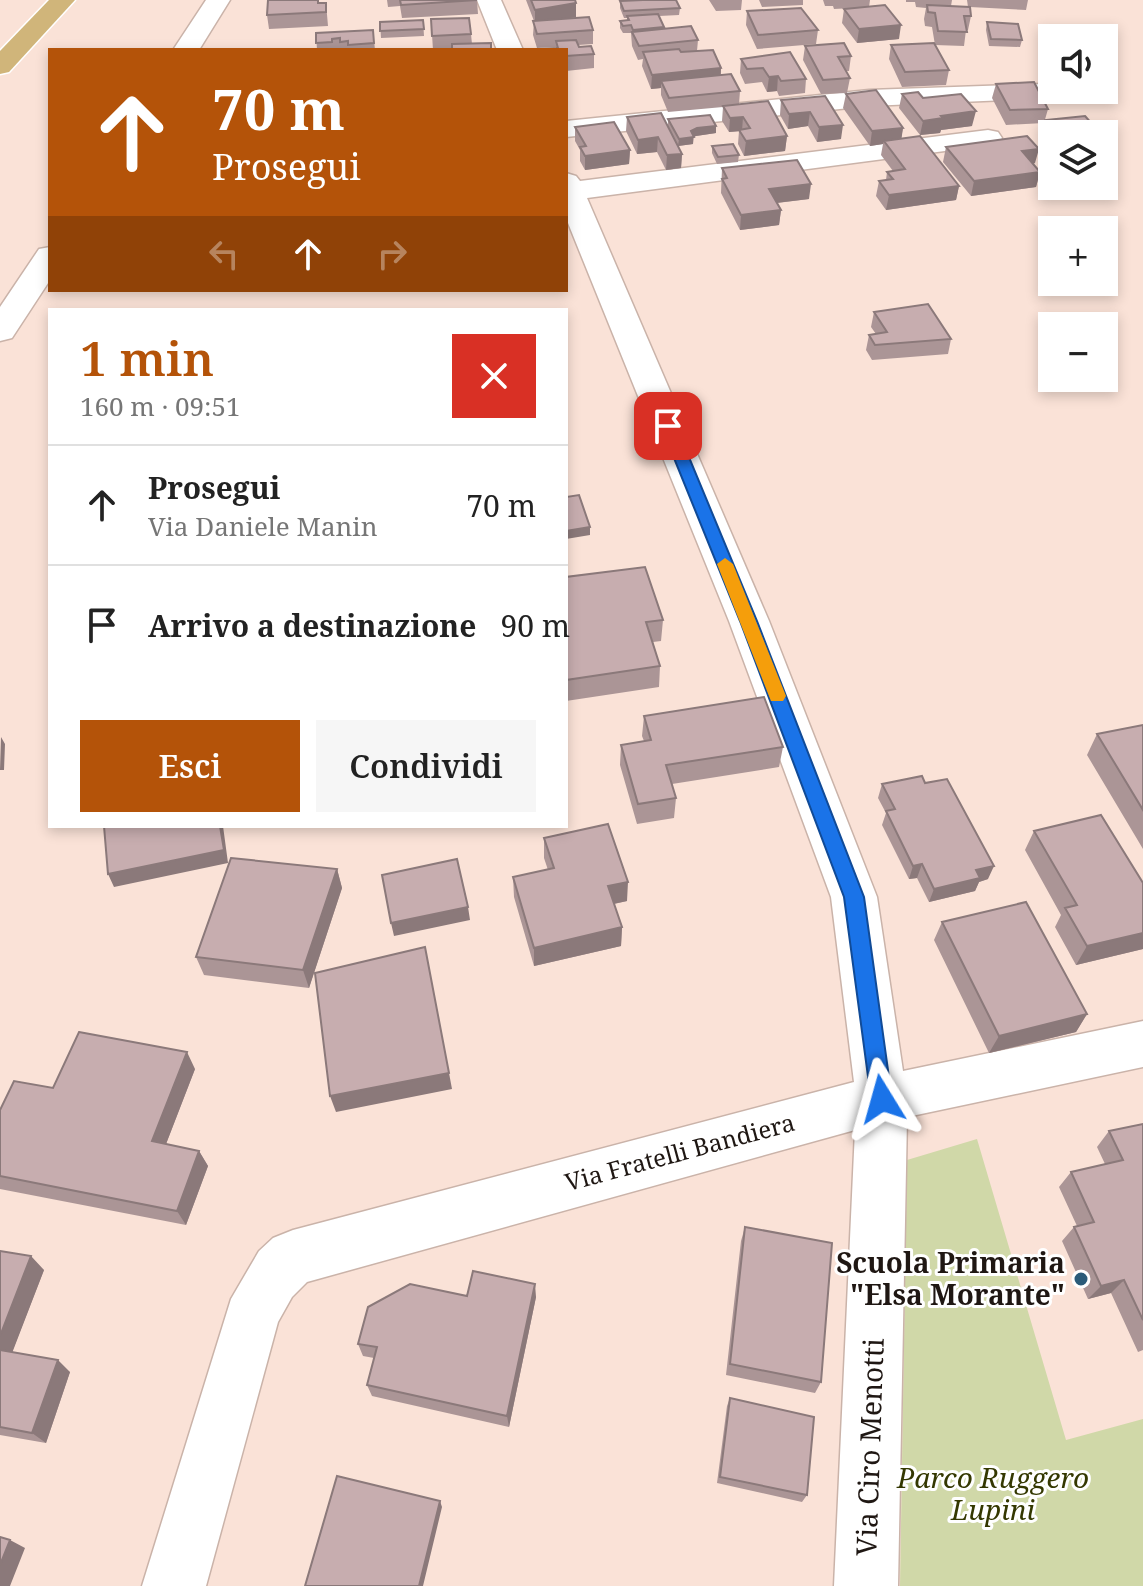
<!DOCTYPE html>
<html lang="it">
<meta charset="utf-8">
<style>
:root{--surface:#fff;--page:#f6f6f6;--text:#222;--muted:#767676;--line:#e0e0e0;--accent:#b45309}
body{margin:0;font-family:"Noto Serif",serif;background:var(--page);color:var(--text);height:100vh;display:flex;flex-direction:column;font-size:30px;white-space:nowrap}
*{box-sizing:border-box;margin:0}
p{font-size:26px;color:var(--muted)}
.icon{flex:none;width:44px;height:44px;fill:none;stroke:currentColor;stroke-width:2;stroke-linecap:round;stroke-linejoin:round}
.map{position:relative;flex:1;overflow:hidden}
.drawer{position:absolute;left:48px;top:308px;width:520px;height:520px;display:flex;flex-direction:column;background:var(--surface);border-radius:0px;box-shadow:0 4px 12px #0003}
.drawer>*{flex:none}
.guide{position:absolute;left:48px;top:48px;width:520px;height:244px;border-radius:0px;box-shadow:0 4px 12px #0003;background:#b45309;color:#fff;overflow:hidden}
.buttons{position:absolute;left:1038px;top:24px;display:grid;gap:16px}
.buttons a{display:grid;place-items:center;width:80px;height:80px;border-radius:0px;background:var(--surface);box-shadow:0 4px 12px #0003;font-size:40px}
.pin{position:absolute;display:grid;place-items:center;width:68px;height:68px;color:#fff;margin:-34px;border-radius:16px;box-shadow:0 4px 12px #0006}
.me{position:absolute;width:88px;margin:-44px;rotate:352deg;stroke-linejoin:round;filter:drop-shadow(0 0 6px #0008)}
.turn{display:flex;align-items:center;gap:28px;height:168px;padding:0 32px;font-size:36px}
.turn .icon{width:104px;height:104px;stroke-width:2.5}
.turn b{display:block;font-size:56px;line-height:68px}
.lanes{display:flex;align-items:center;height:76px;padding:0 32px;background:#0003;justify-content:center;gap:40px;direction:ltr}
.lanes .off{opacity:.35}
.round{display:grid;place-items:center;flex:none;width:84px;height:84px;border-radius:0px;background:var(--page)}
.headline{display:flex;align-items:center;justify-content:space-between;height:136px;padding:0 32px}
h1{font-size:48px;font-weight:600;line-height:60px;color:var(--accent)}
.cta{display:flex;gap:16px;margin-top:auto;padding:16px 32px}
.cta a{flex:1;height:92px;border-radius:0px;background:var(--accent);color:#fff;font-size:32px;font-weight:600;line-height:92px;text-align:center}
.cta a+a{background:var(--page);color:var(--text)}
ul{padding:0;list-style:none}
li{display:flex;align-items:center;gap:24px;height:120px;padding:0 32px;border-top:2px solid var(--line)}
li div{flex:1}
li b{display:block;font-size:30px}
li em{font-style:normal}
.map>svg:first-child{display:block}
</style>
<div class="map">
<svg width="1143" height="1586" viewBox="0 0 1143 1586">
<rect width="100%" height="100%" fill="#fae2d7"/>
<!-- green -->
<path fill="#d0d8a8" d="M977,1139l89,301 77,-21v167h-243l7,-426z"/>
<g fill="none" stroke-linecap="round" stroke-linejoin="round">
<!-- minor casing -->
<g stroke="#cab3a9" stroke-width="3">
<path id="minor" d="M206,0h24l-31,50h-26z
M477,0h24l22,50h-26z
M1042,84l12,6 -2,8 -183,8 -303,31v-16l303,-31z
M988,130l10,2 4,6 -4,6 -411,54 182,423 108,276 26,174 240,-50v46l-236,50 -9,469h-64l21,-456 -548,152 -15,15 -14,25 -72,264h-64l89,-287 28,-48 14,-13 20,-8 561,-148 -23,-185 -102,-276 -163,-403v-45l10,3 4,5z
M50,247v33l-38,58 -12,3v-34l39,-58z"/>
</g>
<!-- major casing -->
<g stroke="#fff" stroke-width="3">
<path id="major" d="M49,0h26l-66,72 -9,2v-23z"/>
</g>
<!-- minor -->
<use href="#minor" fill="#fff" fill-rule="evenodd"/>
<!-- major -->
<use href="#major" fill="#d0b57a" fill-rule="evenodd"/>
</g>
<!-- wall -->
<path fill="#ab9596" d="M387,0h90l1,14 -76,4 -2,-12 -12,1z
M526,0h49l1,17 -8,2 25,11v14l-15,1 1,2 15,7v14l-28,3v-21l-10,-2v-1l-19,1 -4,-13 1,-14z
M709,0h33l-1,10 -25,1z
M759,0h44v5l-41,2z
M823,0h47l-1,7 30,32 -42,4 -15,-20 2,-14 9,-1 -19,1 -1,-3h-8z
M906,0h46l-1,6 17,1 -1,-7h61l-2,10 -56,-3 1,9 -3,14h-2l-2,16 -29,-1 14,25 -3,15 -44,2 -13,-28 2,-14h44l-3,-18 -7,-1 -1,-7 2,-11 -10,-1 -1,-5h-9z
M620,1l60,7 -1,7 -20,1 5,13 34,11 -1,11 24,17v7l19,16 -1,13 48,32 -2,15 -41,5 -6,-12 1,-13 -10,1 -7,-11 1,-14 -55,5 -7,-17v-7l-10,1 -9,-23 1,-7 -5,1 -6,-14 -1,-13h-8l-3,-5v-7l7,-1v-2h-3l-4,-10z
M319,3h7l2,23 -59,3 -2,-14z
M747,11l71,19 -2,14 -59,5 -11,-24z
M431,19l40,15 1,10 -20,5 -19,1z
M423,20l1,16 -43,2 -1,-16z
M987,22l35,18 -2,7 -31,-1 -3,-16z
M373,30l2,20h-58l-1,-17z
M805,46l46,10 -2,15h-3l4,7 -3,15 -26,1 -18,-34z
M741,59l65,20 -1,14 -26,3 -2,-5 -10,1 -5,-10 -17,2 -5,-11z
M996,84l52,25 -4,14 -38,2 -14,-27z
M846,94l57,34 -2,10 58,48 -3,14 -70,10 -10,-14 3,-15 7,-1 1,-8 6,-1 -12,-16 2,-11 -13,2 -27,-38z
M902,94l21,4 49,28 -31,4 -1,3 -20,2 -21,-27z
M825,96l16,43 -24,3 -9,-16 -20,3 -8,-14 1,-15z
M627,117l41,9v-7l48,7v7l-20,3 -2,1 -1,7 -15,2 4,8 -1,14 -15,2 -9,-18 -20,2 -11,-23z
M1046,120l55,14h-49v13l-10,-12z
M575,127l55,23 -1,14 -44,6 -5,-9v-11l-5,-9z
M1104,138l5,6 -5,14z
M712,146l27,9 -1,7 -21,2 -5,-11z
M946,147l89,16 -2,1 7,8 -4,15 -65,9 -28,-34z
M722,168l87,31 -32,4 4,7 -2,15 -39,5 -19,-37z
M1052,174v12h21l-1,4 -20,2 -7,-10 2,-7z
M874,312l77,27 -3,15 -76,6 -6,-10 3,-15 7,-1 -5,-7z
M566,577l97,43 -2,21 -8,1 7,24 -1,21 -93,14z
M644,716l139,31 -4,20 -107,17 4,14 -2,20 -37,6 -17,-59 1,-20 23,-4 -2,-5z
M1143,725v124l-56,-94 10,-21z
M925,783l63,96 -9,3 -4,9 -46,11 -12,-24 -8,1 -27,-54 4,-12 -8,-15 4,-14z
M1034,831l109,52v66l-67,16 -21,-38 6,-12 -36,-65z
M544,838l83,63 -13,3 8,23 -1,19 -87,20 -20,-69 -1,-20 35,-7 -4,-12z
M337,869l5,19 -33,100 -105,-13 -8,-18z
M942,922l145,92 -11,18 -87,21 -55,-113z
M195,1069l-29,75 33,7 9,15 -22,59 -186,-36v-79l53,-22z
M1143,1124v226l-5,2 -27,-59 -23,6 -26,-58 12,-14 3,-1 -18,-39 12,-15 34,-8 -8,-17 12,-16z
M745,1227l76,155 -6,11 -89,-18 15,-134z
M0,1251l44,19 -32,82 58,20 -24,71 -46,-8z
M467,1296l69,1 -27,130 -137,-31 -5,-11 7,-27 -11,-2 -5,-12z
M730,1398l77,97 -5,7 -85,-19 10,-77z"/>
<!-- shaded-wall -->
<path fill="#8b797a" d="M576,3v14l-41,7v-14z
M901,25l-2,14 -42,4 2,-14z
M721,68l-1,14 -59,-1v7l-10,1 1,-14z
M778,76l-1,15 -10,1 2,-15z
M976,111l-4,15 -31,4 -1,3 -20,2 3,-14 18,-5z
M810,112l-2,14 -20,3 1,-15z
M743,117l-1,14 -13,1 1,-14z
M843,125l-2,14 -24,3 2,-15z
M716,126v7l-20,3 -3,1v7l-15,2 1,-7 18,-11z
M903,128l-2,14 -17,-1 -1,3 -13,2 2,-15z
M787,136l-2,15 -41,5 2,-15z
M658,137l-1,15 -20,2 1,-14z
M1039,149l-4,14 -17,3 4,-15z
M630,150l-1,14 -44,6v-14z
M682,154l-1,14 -15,2 1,-15z
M1040,172l-4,15 -65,9 3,-15z
M811,184l-2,15 -42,5 2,-15z
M959,186l-3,14 -70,10 3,-15z
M1054,186h19l-1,4 -20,2z
M781,210l-2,15 -39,5 1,-15z
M590,527v8l-24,4v-8z
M1,737l4,7 -1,26h-4z
M220,826h3l5,37 -114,24 -6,-13z
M922,864l-5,14 -8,1 4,-13z
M994,866l-6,13 -9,3 -4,9 -46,11 5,-13 42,-19z
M337,869l5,19 -33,100 -6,-18z
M628,882l-1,19 -19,4v-19z
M468,907l2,13 -76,16 -3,-13z
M622,927l-1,19 -87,20v-18z
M1143,933v16l-67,16 11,-19z
M1087,1014l-11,18 -87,21 10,-17z
M187,1052l8,17 -34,88 -9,-16z
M449,1073l3,16 -116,23 -6,-16z
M199,1151l9,15 -22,59 -9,-14z
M31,1256l13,14 -35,91 -9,-7v-18z
M1124,1280l-13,13 -23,6 13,-13z
M535,1284l1,13 -27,130 -2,-11z
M58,1360l12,12 -24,71 -14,-10z
M440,1501l2,6 -19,79h-4z
M10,1540l15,8 -15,38h-10v-21z"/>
<!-- building -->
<path fill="#c7adaf" stroke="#8b797a" stroke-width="2" d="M268,0h50v3h8v9l-59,3z
M400,0h77l-76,5z
M531,0h44l1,3 -41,7z
M643,0h33l4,8 -56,3 -4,-10z
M885,5l16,20 -42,4 -15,-20z
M927,5l43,2 1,9h-7l3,16 -29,-1 -3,-18 -7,-1z
M801,8l17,22 -60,5 -11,-24z
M658,14l6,13 -31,3 -2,-5 -8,1 -3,-5 9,-1 -2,-4z
M589,17l4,13 -56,4 -4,-13z
M469,18l2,16 -39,2 -1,-17z
M423,20l1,9 -44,2v-9z
M987,22l31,2 4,16 -31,-1z
M691,26l7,14 -59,6 -7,-14z
M373,30l1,13 -26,2v-4l-8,1v-4l-8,1v3l-16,1v-10z
M576,40l3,7 12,-1 3,8 -28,2v-6l-25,-1 17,-1 -2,-7z
M491,43v7h-39v-6z
M844,43l7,13 -13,1 12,21 -27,2 -18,-34z
M934,43l15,27 -44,2 -14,-27z
M679,49l2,3 32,-2 8,18 -69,7 -9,-23z
M790,52l16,27 -25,2 -3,-5 -9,1 -6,-9 -16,1 -6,-10z
M731,74l9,17 -71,7 -8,-17z
M1034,82l14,27 -38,1 -14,-26z
M876,90l27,38 -31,3 -26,-37z
M918,92l5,6 38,-4 15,17 -35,5 2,2 -20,3 -21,-27z
M825,96l18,29 -24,2 -9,-15 -21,2 -8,-14z
M768,101l19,35 -41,5 -7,-11 11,-2 -7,-11 -13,1 -7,-12z
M661,113l21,41 -15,1 -9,-18 -20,3 -11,-23z
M710,115l6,11 -19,2 -6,3 3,6 -15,2 -11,-20z
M1085,116l16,18h-43l-12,-14z
M614,122l16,28 -45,6 -5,-9 6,-1 -11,-19z
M920,136l39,50 -70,9 -10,-14 14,-2 -6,-7 18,-3 -21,-28z
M1027,136l12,13 -17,2 18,21 -66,9 -28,-34z
M733,144l6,11 -21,2 -6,-11z
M797,160l14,24 -42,5 12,21 -40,5 -19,-36 5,-1 -5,-10z
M928,304l23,35 -76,6 -6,-10 18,-3 -13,-20z
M579,495l11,32 -24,4v-34z
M645,567l18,53 -17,2 14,44 -94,14v-103z
M764,697l19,50 -117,18 10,33 -38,6 -17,-59 30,-5 -7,-24z
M1143,725v85l-46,-76z
M922,776l3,7 22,-4 47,87 -18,4 4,8 -46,11 -12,-25 -9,2 -27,-55 9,-2 -13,-25z
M1101,815l42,68v50l-56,13 -22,-38 12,-3 -43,-74z
M608,824l20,58 -20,4 14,41 -88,21 -21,-71 41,-9 -10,-30z
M104,826h116l4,24 -116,24z
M231,858l106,11 -34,101 -107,-13z
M457,859l11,48 -77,16 -9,-48z
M1026,902l61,112 -88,22 -57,-114z
M425,947l24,126 -119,23 -15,-123z
M79,1032l108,20 -35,89 47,10 -22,60 -177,-35v-66l14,-29 39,7z
M1143,1124v196l-19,-40 -23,6 -27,-59 20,-5 -23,-50 52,-12 -14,-29z
M745,1227l87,16 -11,139 -91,-18z
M0,1251l31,5 -31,80z
M473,1271l62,13 -28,132 -140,-31 10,-38 -19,-3 10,-37 42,-23 57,12z
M0,1350l58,10 -26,73 -32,-6z
M730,1398l84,19 -7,78 -87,-18z
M337,1476l103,25 -21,85h-114z
M0,1537l10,3 -10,25z"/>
<!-- route -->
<path fill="#1a73e8" stroke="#114b97" stroke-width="2" d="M668,421l8,5 81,195 107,276 28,202 -3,7 -7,3 -8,-3 -3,-7 -27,-202 -104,-276 -79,-195z"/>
<!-- slow -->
<path fill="#f59e0b" d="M725,558l8,6 53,132 -3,5h-12l-2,-5 -52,-132z"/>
<!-- markers -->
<circle fill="#2a5b79" stroke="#fff" stroke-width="3" cx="1081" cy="1279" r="8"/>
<g text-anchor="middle" stroke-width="6" stroke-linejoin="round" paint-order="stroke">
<!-- street labels -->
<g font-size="24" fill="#1f1713" stroke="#fff">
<text transform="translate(680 1153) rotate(-15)" y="8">Via Fratelli Bandiera</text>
</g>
<!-- near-poi labels -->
<g font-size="28" font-weight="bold" fill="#1f1713" stroke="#fff" text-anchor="end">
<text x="1065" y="1273">Scuola Primaria<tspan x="1065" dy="32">"Elsa Morante"</tspan></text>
</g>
<!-- near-street labels -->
<g font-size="28" fill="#1f1713" stroke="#fff">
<text transform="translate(870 1447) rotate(-88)" y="10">Via Ciro Menotti</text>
</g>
<!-- near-park labels -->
<g font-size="28" font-style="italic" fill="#343801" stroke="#fff">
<text x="993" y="1488">Parco Ruggero<tspan x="993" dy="32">Lupini</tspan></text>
</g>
</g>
</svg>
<div class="buttons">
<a><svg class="icon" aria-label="sound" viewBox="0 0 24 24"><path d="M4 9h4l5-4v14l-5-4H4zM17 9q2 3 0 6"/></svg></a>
<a><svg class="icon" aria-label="layers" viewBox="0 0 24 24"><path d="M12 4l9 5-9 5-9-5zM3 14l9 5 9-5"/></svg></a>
<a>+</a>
<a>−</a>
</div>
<div class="pin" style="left:668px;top:426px;background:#d93025"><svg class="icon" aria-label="arrive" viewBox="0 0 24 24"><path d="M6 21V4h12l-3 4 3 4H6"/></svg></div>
<svg class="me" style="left:882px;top:1099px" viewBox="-20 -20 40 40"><path d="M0-17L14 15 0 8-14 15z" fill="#1a73e8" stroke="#fff" stroke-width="4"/></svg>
<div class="guide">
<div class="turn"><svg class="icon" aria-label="ahead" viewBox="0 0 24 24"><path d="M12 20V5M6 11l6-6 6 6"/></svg><div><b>70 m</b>Prosegui</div></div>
<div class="lanes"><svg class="icon off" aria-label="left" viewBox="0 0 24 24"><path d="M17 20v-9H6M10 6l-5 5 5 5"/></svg><svg class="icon" aria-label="ahead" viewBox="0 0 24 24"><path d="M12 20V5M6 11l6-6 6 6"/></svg><svg class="icon off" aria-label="right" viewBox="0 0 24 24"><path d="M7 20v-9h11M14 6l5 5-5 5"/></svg></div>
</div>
<section class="drawer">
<div class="headline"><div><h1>1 min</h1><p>160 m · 09:51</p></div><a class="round" style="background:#d93025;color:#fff"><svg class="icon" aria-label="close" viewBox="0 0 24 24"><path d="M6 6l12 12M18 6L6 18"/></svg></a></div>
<ul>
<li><svg class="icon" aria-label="ahead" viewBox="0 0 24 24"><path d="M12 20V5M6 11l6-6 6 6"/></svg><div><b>Prosegui</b><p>Via Daniele Manin</p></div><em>70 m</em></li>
<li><svg class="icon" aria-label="arrive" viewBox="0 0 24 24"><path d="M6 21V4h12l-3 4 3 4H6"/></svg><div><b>Arrivo a destinazione</b></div><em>90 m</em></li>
</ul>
<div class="cta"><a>Esci</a><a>Condividi</a></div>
</section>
</div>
